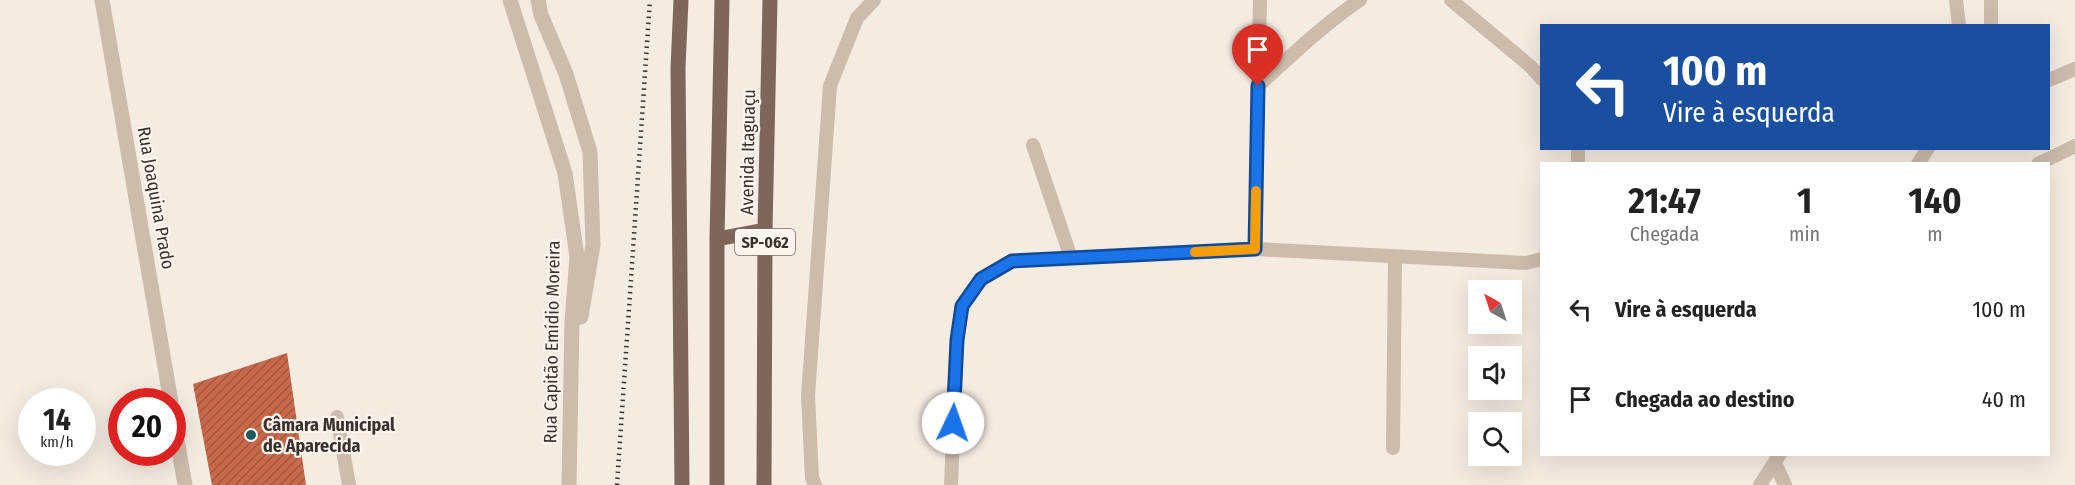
<!DOCTYPE html>
<html lang="pt">
<meta charset="utf-8">
<style>
:root{--surface:#fff;--page:#f2f2f2;--text:#222;--muted:#767676}
body{margin:0;font-family:"Fira Sans Condensed",sans-serif;background:var(--page);color:var(--text);height:100vh;display:flex;flex-direction:column;font-size:22px;white-space:nowrap}
*{box-sizing:border-box;margin:0}
p{font-size:20px;color:var(--muted)}
.icon{flex:none;width:33px;height:33px;fill:none;stroke:currentColor;stroke-width:2;stroke-linecap:round;stroke-linejoin:round}
.map{position:relative;flex:1;overflow:hidden}
.panel{position:absolute;left:1540px;top:162px;width:510px;height:294px;display:flex;flex-direction:column;background:var(--surface);border-radius:0px;box-shadow:0 6px 24px #0002}
.panel>*{flex:none}
.guide{position:absolute;left:1540px;top:24px;width:510px;height:126px;border-radius:0px;box-shadow:0 6px 24px #0002;background:#1a4fa0;color:#fff;overflow:hidden}
.needle{width:39px;rotate:321deg}
.controls{position:absolute;left:1468px;top:280px;display:grid;gap:12px}
.controls a{display:grid;place-items:center;width:54px;height:54px;border-radius:0px;background:var(--surface);box-shadow:0 6px 24px #0002;font-size:30px}
.speed{position:absolute;left:18px;top:388px;display:flex;gap:12px;font-size:30px;font-weight:700;text-align:center}
.speed>*{display:grid;place-content:center;width:78px;height:78px;border-radius:50%;background:var(--surface);box-shadow:0 6px 24px #0002;line-height:1}
.speed small{font-size:15px;font-weight:400}
.speed .limit{border:9px solid #d22;background:#fff;color:#111}
.pin{position:absolute;display:grid;place-items:center;width:51px;height:51px;color:#fff;margin:-62px -26px;border-radius:50% 50% 50% 0;rotate:-45deg;box-shadow:0 0 6px #0007}
.pin .icon{rotate:45deg}
.me{position:absolute;width:66px;margin:-33px;rotate:3deg;stroke-linejoin:round;filter:drop-shadow(0 0 4px #0008)}
.turn{display:flex;align-items:center;gap:21px;height:126px;padding:0 24px;font-size:27px}
.turn .icon{width:78px;height:78px;stroke-width:2.5}
.turn b{display:block;font-size:42px;line-height:51px}
.eta{display:flex;justify-content:space-evenly;align-items:center;height:102px;text-align:center}
.eta b{font-size:36px;font-weight:700;line-height:42px}
ul{padding:0;list-style:none}
li{display:flex;align-items:center;gap:18px;height:90px;padding:0 24px}
li div{flex:1}
li b{display:block;font-size:22px}
li em{font-style:normal}
.map>svg:first-child{display:block}
</style>
<div class="map">
<svg width="2075" height="485" viewBox="0 0 2075 485">
<defs>
<pattern id="building-hatch" width="6" height="6" patternUnits="userSpaceOnUse" patternTransform="scale(1.5)"><rect width="6" height="6" fill="#c8694b"/><path d="M-1 1l2-2M0 6l6-6M5 7l2-2" fill="none" stroke="#a4573f"/></pattern>
</defs>
<rect width="100%" height="100%" fill="#f4ebe1"/>
<!-- building -->
<path fill="url(#building-hatch)" d="M287,353l19,132h-94l-19,-101z"/>
<g fill="none" stroke-linecap="round" stroke-linejoin="round">
<!-- service -->
<path stroke="#cdbbac" stroke-width="14" d="M1451,0l79,66 12,13
M1956,0l3,26
M1991,0v26
M2049,80l26,-11
M1258,86c33,-30 65,-61 102,-86
M1033,145l38,113
M1578,164v-16
M1918,164l10,-16
M2038,164l37,-18
M1255,249l5,-249
M337,417l12,68
M1393,448l2,-191
M1775,463l10,22
M815,485l-3,-7 -4,-82 22,-310 27,-68 17,-18
M951,485l6,-145 5,-34 19,-27 31,-18 243,-12 271,14 16,-4
M1760,485l20,-31"/>
<!-- minor -->
<path stroke="#cdbbac" stroke-width="15" d="M102,0l69,402
M510,0l55,173 12,84 -5,64 -3,164
M538,0l3,15 25,59 24,78 3,93 -12,72
M172,411l13,74"/>
<!-- primary -->
<path stroke="#7d675c" stroke-width="15" d="M681,0l-3,68 4,417
M717,239l48,-9
M717,485v-246l5,-239
M764,485l1,-255 5,-230"/>
<!-- rail -->
<path stroke="#3b302b" stroke-width="4.5" stroke-dasharray="1.5 4.5" stroke-linecap="butt" d="M617,485l33,-485"/>
</g>
<g fill="none" stroke-linecap="round" stroke-linejoin="round">
<!-- route casing -->
<g stroke="#114b97" stroke-width="15">
<path id="route" d="M953,423l4,-83 5,-34 19,-27 31,-18 243,-12 3,-163"/>
</g>
<!-- route -->
<use href="#route" stroke="#1a73e8" stroke-width="10"/>
<!-- slow -->
<path stroke="#f59e0b" stroke-width="10" d="M1195,252l60,-3 1,-58"/>
</g>
<!-- markers -->
<circle fill="#1f5a5e" stroke="#fbf5ee" stroke-width="2" cx="251" cy="435" r="6"/>
<g text-anchor="middle" stroke-width="4.5" stroke-linejoin="round" paint-order="stroke">
<!-- shield labels -->
<rect fill="#fbf5ee" stroke="#756b66" stroke-width="1.5" x="735" y="229" width="60" height="26" rx="4.5"/>
<g font-size="16" font-weight="bold" fill="#3b302b">
<text x="765" y="248">SP-062</text>
</g>
<!-- street labels -->
<g font-size="18" fill="#3b302b" stroke="#fbf5ee">
<text transform="translate(748 152) rotate(-89)" y="6">Avenida Itaguaçu</text>
<text transform="translate(156 198) rotate(80)" y="6">Rua Joaquina Prado</text>
<text transform="translate(552 342) rotate(-89)" y="6">Rua Capitão Emídio Moreira</text>
</g>
<!-- poi labels -->
<g font-size="18" font-weight="bold" fill="#3b302b" stroke="#fbf5ee" text-anchor="start">
<text x="263" y="431">Câmara Municipal<tspan x="263" dy="21">de Aparecida</tspan></text>
</g>
</g>
</svg>
<div class="controls">
<a><svg class="needle" viewBox="-14 -14 28 28"><path d="M0-13l5 13h-10z" fill="#e53935"/><path d="M0 13l5-13h-10z" fill="#767676"/></svg></a>
<a><svg class="icon" aria-label="sound" viewBox="0 0 24 24"><path d="M4 9h4l5-4v14l-5-4H4zM17 9q2 3 0 6"/></svg></a>
<a><svg class="icon" aria-label="search" viewBox="0 0 24 24"><circle cx="10" cy="10" r="6"/><path d="M15 15l6 6"/></svg></a>
</div>
<div class="speed"><div>14<small>km/h</small></div><div class="limit">20</div></div>
<div class="pin" style="left:1258px;top:86px;background:#d93025"><svg class="icon" aria-label="arrive" viewBox="0 0 24 24"><path d="M6 21V4h12l-3 4 3 4H6"/></svg></div>
<svg class="me" style="left:953px;top:423px" viewBox="-20 -20 40 40"><circle r="19" fill="#fff"/><path d="M0-13L10 11 0 6-10 11z" fill="#1a73e8"/></svg>
<div class="guide">
<div class="turn"><svg class="icon" aria-label="left" viewBox="0 0 24 24"><path d="M17 20v-9H6M10 6l-5 5 5 5"/></svg><div><b>100 m</b>Vire à esquerda</div></div>
</div>
<section class="panel">
<div class="eta">
<div><b>21:47</b><p>Chegada</p></div>
<div><b>1</b><p>min</p></div>
<div><b>140</b><p>m</p></div>
</div>
<ul>
<li><svg class="icon" aria-label="left" viewBox="0 0 24 24"><path d="M17 20v-9H6M10 6l-5 5 5 5"/></svg><div><b>Vire à esquerda</b></div><em>100 m</em></li>
<li><svg class="icon" aria-label="arrive" viewBox="0 0 24 24"><path d="M6 21V4h12l-3 4 3 4H6"/></svg><div><b>Chegada ao destino</b></div><em>40 m</em></li>
</ul>
</section>
</div>
